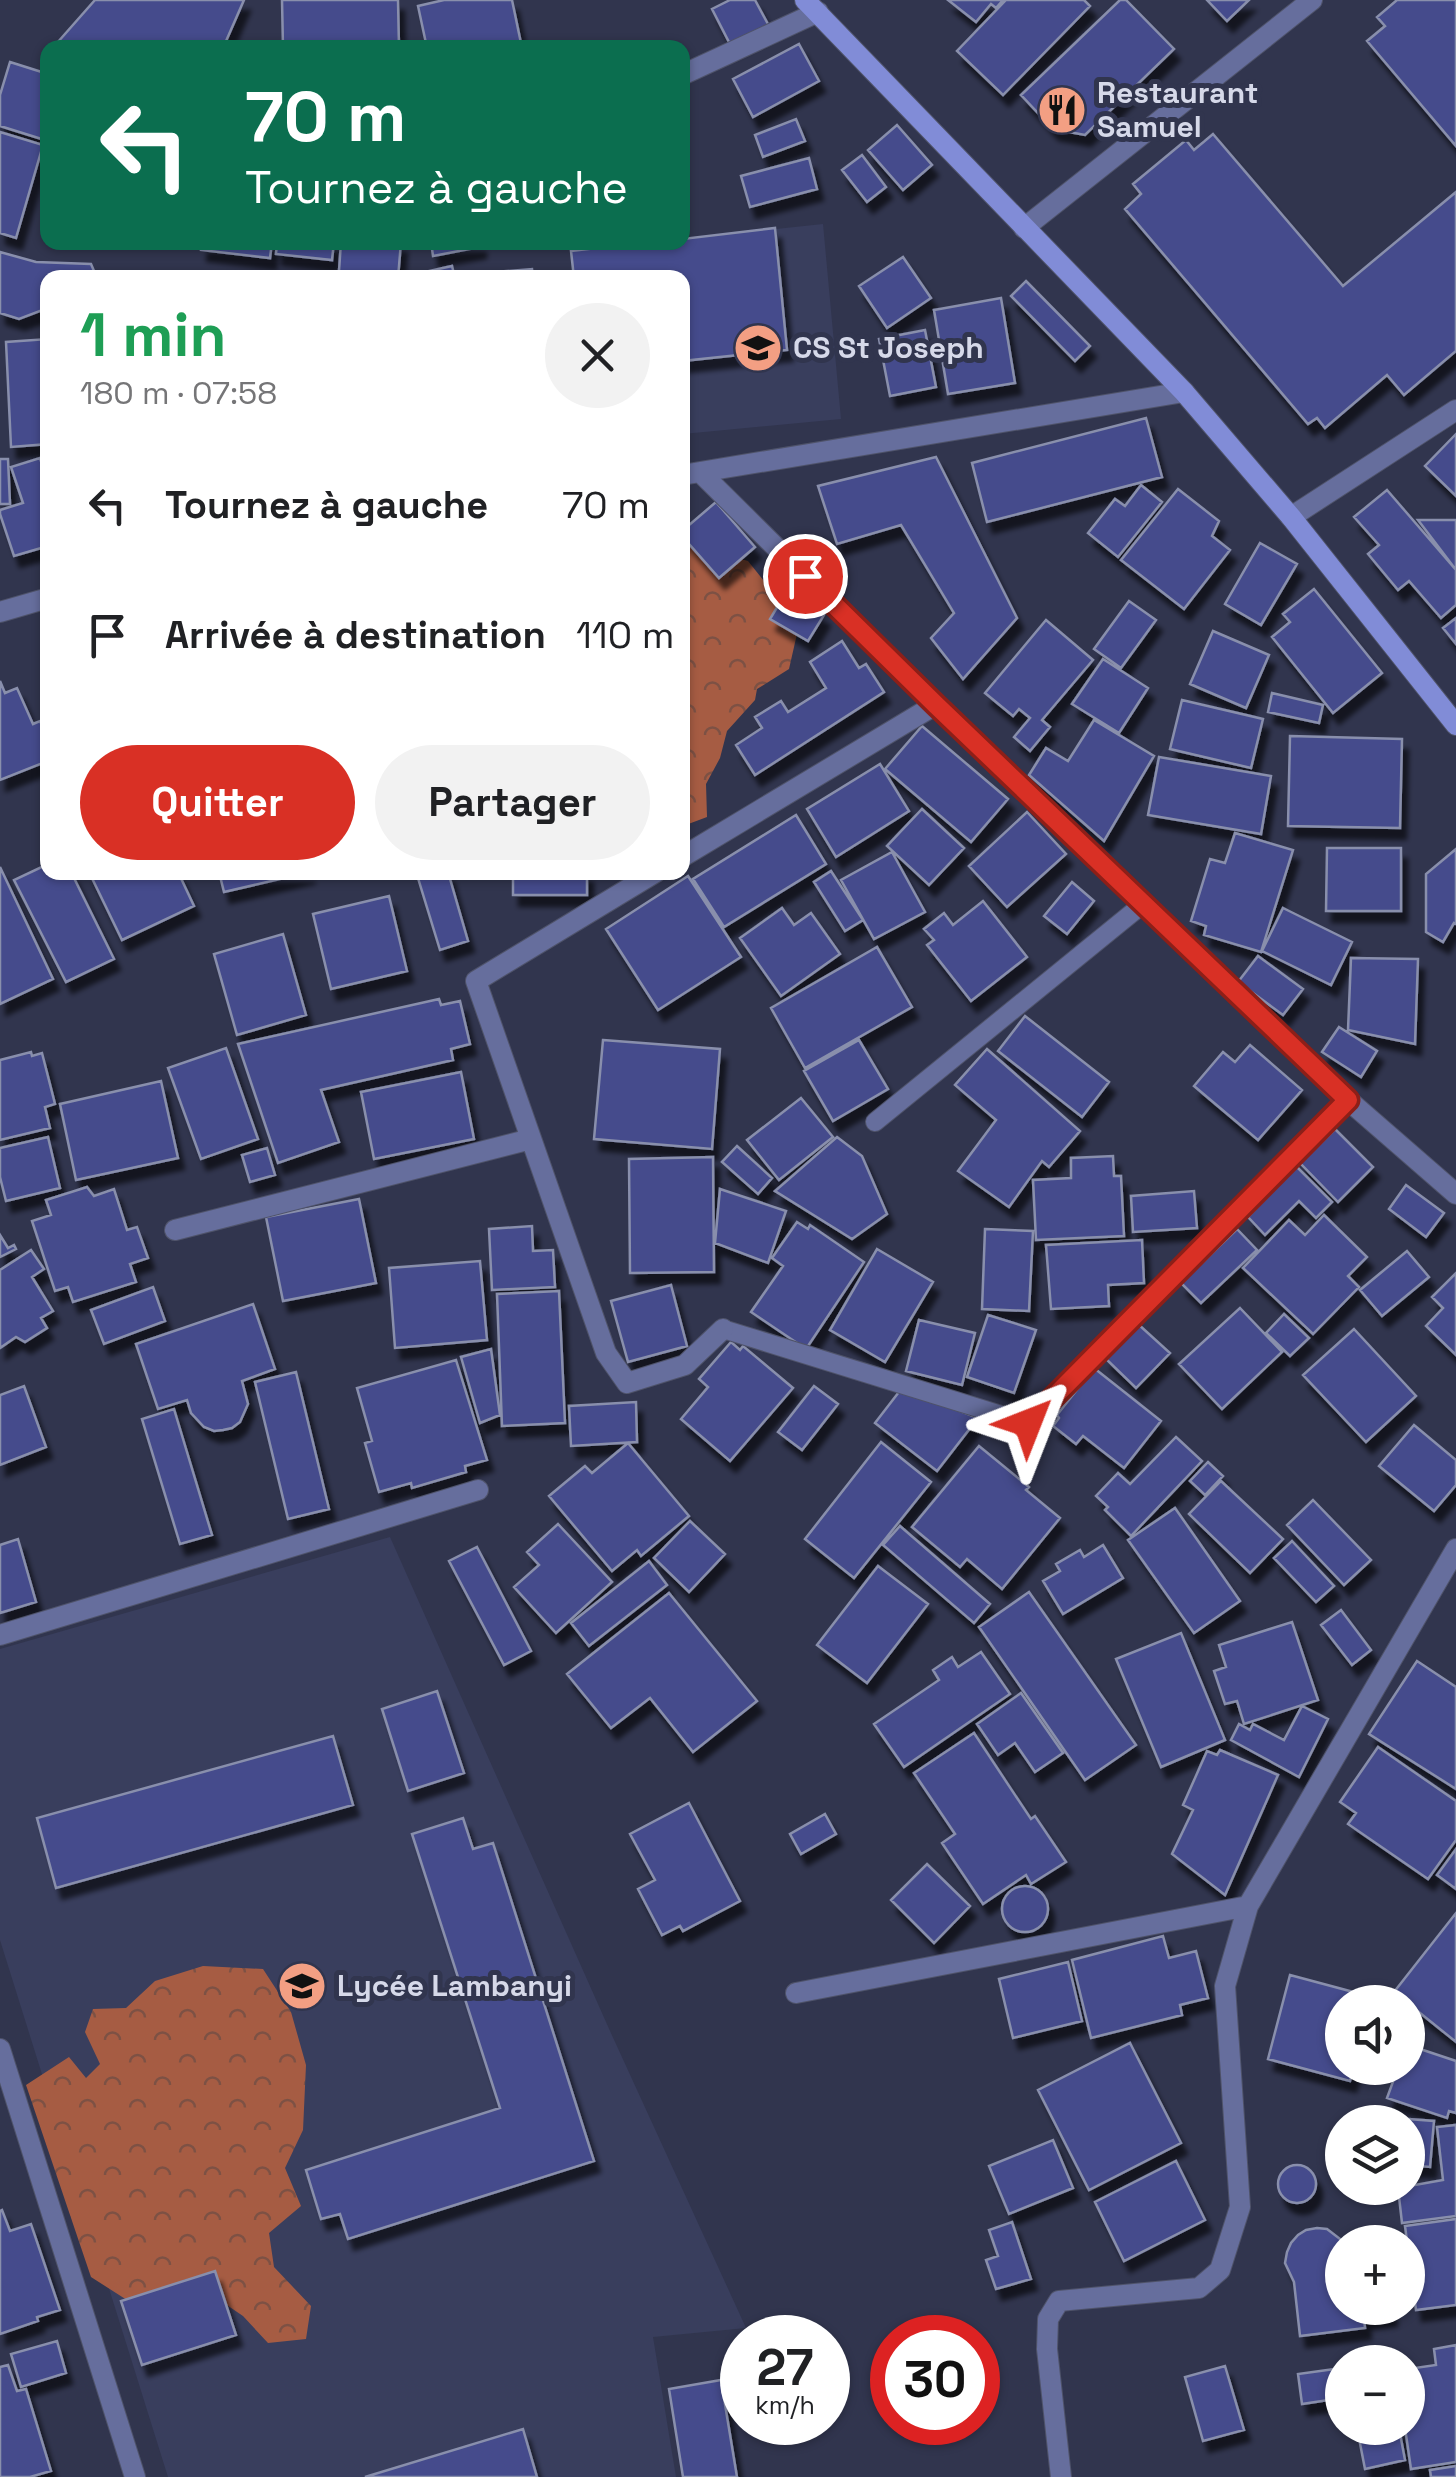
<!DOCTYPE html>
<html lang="fr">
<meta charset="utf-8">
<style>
:root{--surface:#fff;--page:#f2f2f2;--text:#202124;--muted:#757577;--accent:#d93025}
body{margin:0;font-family:"Space Grotesk",sans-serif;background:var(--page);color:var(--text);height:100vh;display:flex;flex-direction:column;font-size:38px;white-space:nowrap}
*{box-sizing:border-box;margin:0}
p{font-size:32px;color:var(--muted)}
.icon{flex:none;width:55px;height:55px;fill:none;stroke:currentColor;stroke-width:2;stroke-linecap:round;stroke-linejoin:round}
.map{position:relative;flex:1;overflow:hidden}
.drawer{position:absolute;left:40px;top:270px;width:650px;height:610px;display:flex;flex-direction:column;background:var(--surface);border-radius:20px;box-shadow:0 2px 8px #0004}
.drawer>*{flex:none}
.hud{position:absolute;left:40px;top:40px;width:650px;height:210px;border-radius:20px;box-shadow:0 2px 8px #0004;background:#0b6e4f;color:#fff;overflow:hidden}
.controls{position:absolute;left:1325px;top:1985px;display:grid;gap:20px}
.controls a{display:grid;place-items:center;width:100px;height:100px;border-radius:50%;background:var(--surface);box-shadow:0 2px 8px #0004;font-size:50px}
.speed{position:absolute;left:720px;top:2315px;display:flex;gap:20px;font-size:50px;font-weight:700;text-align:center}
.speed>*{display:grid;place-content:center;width:130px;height:130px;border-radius:50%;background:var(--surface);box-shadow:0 2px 8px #0004;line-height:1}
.speed small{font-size:25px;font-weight:400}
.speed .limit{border:15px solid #d22;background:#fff;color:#111}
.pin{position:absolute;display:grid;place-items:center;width:85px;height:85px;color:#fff;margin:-42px;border:5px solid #fff;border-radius:50%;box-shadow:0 2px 10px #0007}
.me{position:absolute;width:110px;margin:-55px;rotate:45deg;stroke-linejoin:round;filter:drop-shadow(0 0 8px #0008)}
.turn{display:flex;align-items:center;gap:35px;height:210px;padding:0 40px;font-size:45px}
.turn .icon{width:130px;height:130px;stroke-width:2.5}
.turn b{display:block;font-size:70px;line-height:85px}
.round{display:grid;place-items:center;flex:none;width:105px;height:105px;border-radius:52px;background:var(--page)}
.overview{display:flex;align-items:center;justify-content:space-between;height:170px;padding:0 40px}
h1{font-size:60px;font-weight:700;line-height:75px;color:#1e9e55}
.button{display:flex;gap:20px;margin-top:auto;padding:20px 40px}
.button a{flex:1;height:115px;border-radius:60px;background:var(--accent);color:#fff;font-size:40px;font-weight:700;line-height:115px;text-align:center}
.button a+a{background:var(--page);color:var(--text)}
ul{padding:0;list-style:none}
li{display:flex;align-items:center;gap:30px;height:130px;padding:0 40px}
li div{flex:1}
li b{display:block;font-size:38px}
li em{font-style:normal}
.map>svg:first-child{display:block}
</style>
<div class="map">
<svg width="1456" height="2477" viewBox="0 0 1456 2477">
<defs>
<pattern id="forest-crowns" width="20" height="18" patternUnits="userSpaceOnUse" patternTransform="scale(2.5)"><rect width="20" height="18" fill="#a65c43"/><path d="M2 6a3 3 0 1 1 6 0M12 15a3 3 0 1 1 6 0" fill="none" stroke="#7d5144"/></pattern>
<filter id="shadow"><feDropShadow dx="6" dy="11" stdDeviation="2.5" flood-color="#0009"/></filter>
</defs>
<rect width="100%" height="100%" fill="#31354e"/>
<!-- built -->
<path fill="#393e5d" d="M823,224l18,195 -158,15 -1,-156 -109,-1 -2,-26 111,-9 1,-3z
M390,1537l220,494 136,297 -93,9 23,140h-508l-168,-537v-291z"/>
<!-- forest -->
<path fill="url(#forest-crowns)" d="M711,536l19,20 18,5 51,64 -10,44 -32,20 -2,11 -28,31 -7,27 -14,26 1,33 -24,9v-282z
M203,1966l60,3 28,43 15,53 -3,65 -18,38 16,38 -32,27 5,34 37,39 -5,33 -38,4 -25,-27 -34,-23 -68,16 -50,-32 -65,-192 43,-28 17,21 14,-14 -15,-32 8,-23 33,-1 29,-27z"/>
<!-- building -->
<path fill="#454c8c" stroke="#898fac" stroke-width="2.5" filter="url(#shadow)" d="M95,0h149l-21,48h-165l-1,-5z
M282,0h116l1,48h-116z
M444,0h68l10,48h-95l-9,-42z
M730,0h25l14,26 -38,20 -19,-37z
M948,0h55l-7,8 -5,-4 -15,18z
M1006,0h78l6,6 -87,89 -46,-44z
M1120,0h6l48,49 -89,86 -32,-6 -32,-34z
M1207,0h42l-22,21z
M1397,0h59v146l-89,-105 18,-15 -8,-9z
M799,44l20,37 -66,36 -20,-38z
M10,62l38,12v67l-48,-15v-31z
M796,119l9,22 -42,16 -8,-22z
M897,125l35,40 -29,25 -35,-40z
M0,132l43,13 -27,93 -16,-5z
M1213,134l130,152 113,-94v159l-52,44 -17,-20 -62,53 -8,-10 -9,6 -183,-215 16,-15 -8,-10 53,-44 8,10z
M862,155l24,32 -19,15 -25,-32z
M809,158l8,31 -67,18 -9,-31z
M775,228l12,122 -105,11v-83h-108l-3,-27 77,-9h34v-3z
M202,242h70l-2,16 -69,-8z
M277,242h57l-2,18 -56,-6z
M341,242h60l-3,36h-31v-5l-28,-2z
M431,242h49v5l-47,9z
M0,252l36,10 55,2 6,14h-49v30l-29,11 -19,-6z
M903,257l28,41 -44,30 -28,-42z
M452,266l3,12h-53v-1z
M532,269l1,9h-75v-3z
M1026,281l64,65 -15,15 -64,-65z
M1001,298l14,85 -67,11 -14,-84z
M925,330l11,57 -46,9 -11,-57z
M48,339v105l-37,3 -5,-105z
M1146,418l16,59 -175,45 -15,-59z
M1456,434v62l-31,-30z
M936,457l81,161 -54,61 -32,-41 23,-25 -53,-88 -64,19 -19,-58z
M40,458l8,25v63l-34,10 -14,-42v-4l23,-7 -12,-36z
M0,459h8l2,45h-10z
M1141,485l21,17 -44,55 -30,-24 27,-34 10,7z
M1178,489l41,32 -7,15 18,14 -46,59 -63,-49z
M1387,490l69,80v35l-15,13 -32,-37 -11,9 -30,-36 11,-9 -25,-28z
M716,502l39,45 -36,31 -37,-42v-5z
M1418,520h38v50z
M1260,543l37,21 -36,61 -36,-21z
M1314,589l68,84 -49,40 -61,-76 18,-15 -7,-8z
M785,594l39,21 -16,26 -38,-22z
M1129,601l27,19 -35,48 -27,-19z
M1456,618v26l-13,-16z
M1046,620l47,40 -51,60 8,7 -20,24 -16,-14 16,-19 -11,-9 -6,7 -28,-23z
M1213,631l56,24 -23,53 -56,-24z
M842,641l17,27 7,-4 18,28 -129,83 -19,-30 26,-17 -7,-11 26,-16 7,11 38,-24 -16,-26z
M1103,659l45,29 -29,45 -47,-29z
M0,681l5,12 12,-5 16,36 7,-3 8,17v23l-48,19z
M1272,693l51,12 -4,18 -51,-11z
M1182,700l81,19 -12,49 -81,-19z
M1094,720l60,36 -50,85 -75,-66 17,-27 22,13z
M922,726l86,73 -37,43 -86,-73z
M1290,736l112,3 -2,89 -112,-2z
M1159,757l112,19 -10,58 -113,-19z
M880,764l29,47 -73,46 -29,-48z
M922,809l42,39 -35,37 -42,-39z
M1027,812l39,42 -59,53 -38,-41z
M796,815l30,49 -102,63 -31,-48z
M1235,833l58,17 -32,102 -57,-17 2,-9 -15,-5 19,-62 15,4z
M1327,848h74v63h-75z
M1456,849v75l-2,-1 -11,19 -17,-10v-58z
M892,852l33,60 -51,27 -33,-59z
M48,864v8h23l43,87 -48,23 -52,-102z
M0,867l53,112 -53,25z
M831,871l32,49 -18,11 -31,-49z
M89,872h89l16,34 -72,34z
M219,872h91l-86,20z
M436,872h12l20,69 -28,9 -22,-72z
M513,872h74v23h-74z
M688,876l53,81 -83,53 -52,-81z
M1072,882l22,19 -27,33 -23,-18z
M389,896l18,75 -76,18 -18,-75z
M983,901l44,56 -56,44 -44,-56 7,-5 -10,-11 20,-16 9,12z
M782,908l12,17 17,-12 29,41 -59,42 -41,-58z
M1283,908l69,34 -21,43 -69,-34z
M283,934l23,81 -69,20 -23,-81z
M877,947l35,60 -107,61 -34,-60z
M1258,956l45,33 -20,26 -45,-33z
M1351,958l67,1 -3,85 -67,-14z
M439,999l2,6 19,-4 10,43 -19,5 2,11 -132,30 18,52 -61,21 -40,-119z
M1025,1016l84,66 -27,35 -84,-66z
M1339,1027l38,24 -16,26 -39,-25z
M603,1040l117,9 -8,100 -118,-10z
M859,1040l29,49 -55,32 -29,-50z
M1250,1045l52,45 -44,50 -64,-54 29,-34 12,10z
M226,1048l32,91 -57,20 -33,-91z
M987,1049l93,82 -31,36 -7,-6 -33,46 -51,-36 38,-51 -41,-35z
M31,1052l1,4 10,-3 13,51 -10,3 5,21 -50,12v-80z
M461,1072l13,67 -100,20 -13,-67z
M161,1081l17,77 -102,22 -16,-76z
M801,1098l32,39 -54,43 -32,-40z
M1335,1129l38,38 -35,35 -38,-39z
M48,1137l12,51 -54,13 -6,-24v-29z
M837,1137l25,19 25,58 -35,25 -77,-48z
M737,1146l35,32 -14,16 -36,-32z
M267,1148l8,27 -25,7 -8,-27z
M1113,1156l1,20h7l3,60 -88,4 -3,-60 38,-2v-20z
M713,1157l1,115 -84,1 -1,-114z
M1296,1166l36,36 -16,16 -17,-17 -34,34 -17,-18z
M1406,1185l38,28 -18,24 -37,-28z
M87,1187l7,9 20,-7 13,41 10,-3 11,31 -18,6 6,18 -63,20 -5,-15 -13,4 -23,-70 19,-6 -5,-15z
M720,1189l66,22 -18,52 -53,-20z
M1194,1191l3,37 -64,4 -2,-36z
M359,1199l17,84 -93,18 -17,-84z
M1324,1215l43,42 -19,19 11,11 -46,47 -70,-66 46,-48 16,15z
M797,1222l11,7 2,-4 54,37 -58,87 -55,-37 32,-46 -11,-8z
M532,1226l1,25 20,-1 2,37 -63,3 -3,-61z
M985,1229l48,2 -4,80 -47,-2z
M1237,1229l20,21 -56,53 -20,-20z
M0,1235l8,13 6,-3 2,4 -16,8z
M1142,1240l2,43 -36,2 1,21 -58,3 -5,-64z
M877,1249l56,33 -48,80 -55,-32z
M31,1250l13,19 -12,8 21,34 -12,7 6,10 -22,14 -9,-5 -16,11v-78z
M1407,1251l22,26 -47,39 -22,-26z
M480,1261l7,79 -92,8 -6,-80z
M1456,1273v82l-30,-29 17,-18 -11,-11z
M671,1285l16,61 -59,16 -17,-61z
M153,1287l12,34 -61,23 -13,-34z
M559,1291l6,132 -63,3 -5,-132z
M253,1304l22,65 -33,12 6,23 -8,18 -8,6 -9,2 -9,1 -10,-4 -13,-14 -4,-13 -29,9 -22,-65z
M1240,1308l42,44 -60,57 -43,-45z
M1284,1314l25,24 -19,18 -24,-23z
M988,1315l48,15 -22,63 -47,-16z
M919,1320l56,13 -13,52 -56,-14z
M1138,1324l32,29 -34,35 -31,-30z
M1354,1329l62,67 -50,46 -63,-67z
M731,1342l9,8 3,-4 50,42 -63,73 -49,-42 27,-32 -9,-8z
M491,1349l9,66 -20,8 -19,-66z
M456,1360l31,100 -22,6 1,6 -54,16 -1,-5 -32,9 -14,-49 7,-2 -15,-53z
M1094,1368l67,53 -37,47 -41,-32 -7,8 -23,-18 6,-8 -2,-3z
M296,1372l33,137 -41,10 -33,-137z
M24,1386l22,61 -46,18v-70z
M814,1386l24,18 -36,46 -24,-18z
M902,1388l76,30 -41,53 -62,-48z
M636,1402l1,40 -66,4 -2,-40z
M174,1409l38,126 -32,9 -38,-125z
M1414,1425l42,35v25l-22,26 -55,-45z
M1176,1437l26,24 -71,75 -26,-26 3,-3 -12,-11 22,-23 12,11z
M881,1442l50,40 -77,96 -49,-39z
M628,1443l61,73 -48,40 -4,-6 -25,21 -63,-75 36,-30 7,7z
M979,1446l50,41 -3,3 34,28 -58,71 -35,-30 -7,8 -48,-40z
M1208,1462l15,14 -18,19 -15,-14z
M1221,1481l62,58 -33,34 -61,-59z
M1313,1500l58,60 -27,25 -57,-60z
M1175,1508l65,93 -46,32 -66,-93z
M690,1521l35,33 -36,38 -35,-34z
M558,1524l54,58 -56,51 -42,-46 25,-22 -12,-13z
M900,1526l90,78 -16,19 -91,-78z
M18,1539l18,63 -36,11v-68z
M1292,1541l42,45 -18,16 -42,-44z
M1103,1545l20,33 -60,36 -20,-33 17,-10 -4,-7 24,-14 4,7z
M477,1547l54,104 -27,14 -55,-104z
M649,1561l18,24 -78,61 -18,-23z
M878,1566l50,38 -61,79 -50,-38z
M1029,1592l107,153 -51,35 -106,-153z
M669,1593l88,108 -64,51 -43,-54 -39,30 -44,-54z
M1341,1610l30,40 -19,15 -31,-40z
M1292,1622l26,78 -74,24 -7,-23 -12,3 -11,-33 12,-4 -7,-22z
M1181,1633l44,107 -64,27 -45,-108z
M981,1652l29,42 -106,73 -30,-43 65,-44 -6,-10 19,-13 6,10z
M1417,1661l39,26v102l-87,-55z
M437,1691l27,82 -56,18 -26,-82z
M1021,1693l42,60 -28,19 -20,-29 -17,12 -21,-31z
M1302,1706l26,13 -29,58 -68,-37 8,-16 11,6 3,-6 31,16z
M974,1733l57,86 4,-3 31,46 -35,22 -5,-9 -43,29 -41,-61 13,-9 -41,-61z
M333,1736l20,69 -297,83 -19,-70z
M1378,1747l78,54v39l-28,39 -80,-55 8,-11 -16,-11z
M1220,1750l58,25 -53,120 -53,-41 21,-44 -10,-5 24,-54 10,4z
M689,1803l51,98 -57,30 -3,-5 -18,9 -24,-46 17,-9 -25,-46z
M825,1814l11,20 -35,20 -11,-20z
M463,1818l10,31 20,-6 101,318 -246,78 -8,-25 -19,5 -15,-49 194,-62 -88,-274z
M1456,1849v40l-19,-14z
M927,1864l43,42 -36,37 -43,-43z
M1002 1909a23 23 0 1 1 46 0a23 23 0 1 1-46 0Z
M1456,1913v129l-62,-50z
M1163,1936l6,22 27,-7 12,47 -28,7 2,10 -91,23 -19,-78z
M1068,1962l14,59 -69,17 -14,-59z
M1290,1975l82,22 -1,5h-29v66h12l-4,13 -82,-22z
M1130,2043l51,100 -92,47 -51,-100z
M1408,2045l48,16v52l-7,-2 -2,7 -60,-20 11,-30h10z
M1355,2115l79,6 -4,46 -22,-2v-43h-54z
M1456,2125v91l-54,7 -4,-35 45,-8 -6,-53z
M1053,2140l20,48 -64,26 -20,-48z
M1176,2161l29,59 -81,41 -29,-59z
M1278 2184a19 19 0 1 1 38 0a19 19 0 1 1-38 0Z
M2,2210l8,21 21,-7 29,86 -23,7 1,4 -38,13v-123z
M1456,2219v86l-40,5 -11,-84z
M1012,2222l19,57 -35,10 -10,-29 12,-4 -9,-26z
M1317,2228l10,1 17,13 -2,66h48l1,7 -27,3 1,10 -65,8 -6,-54 -9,-19 2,-11 4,-9 7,-8 8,-5z
M215,2271l21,64 -94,30 -21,-64z
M57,2341l9,32 -45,14 -10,-33z
M1456,2345v117l-45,7 -6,-41h3v-59l28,-4 -2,-16z
M8,2365l9,26 9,-2 25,82 -21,6h-30v-110z
M1225,2366l19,64 -41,11 -18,-64z
M1342,2368v30l-40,6 -4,-30z
M721,2380l16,97h-54l-14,-88z
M1357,2428h42l6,32 -40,9z
M523,2429l14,48h-172z
M1456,2466v11h-25l-1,-7z"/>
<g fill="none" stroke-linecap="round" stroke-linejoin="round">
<!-- lane casing -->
<g stroke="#4f536a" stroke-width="20">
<path id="lane" d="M875,1122l268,-218
M723,1329l304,94"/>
</g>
<!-- street casing -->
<g stroke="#4f536a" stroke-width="22">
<path id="street" d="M682,75l136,-63
M1024,228l288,-228
M701,473l234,232 413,395 108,94
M682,475l502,-83
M1291,517l165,-107
M0,612l48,-14
M682,857l253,-152
M656,872l-180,109 130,372 21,30 58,-18 38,-36
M175,1230l356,-91
M1027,1423l321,-323
M0,1635l478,-145
M796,1993l452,-87
M0,2049l135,428
M1061,2477l-14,-128 1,-30 11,-18 140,-13 21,-18 20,-63 -15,-221 23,-80 208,-357"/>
</g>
<!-- secondary casing -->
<g stroke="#4f536a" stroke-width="22">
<path id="secondary" d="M805,0l379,392 107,125 165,208"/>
</g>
<!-- lane -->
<use href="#lane" stroke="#666e9d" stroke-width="18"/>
<!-- street -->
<use href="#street" stroke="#666e9d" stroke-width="20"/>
<!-- secondary -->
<use href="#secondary" stroke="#818cd7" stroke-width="20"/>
</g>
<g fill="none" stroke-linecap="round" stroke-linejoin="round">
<!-- route casing -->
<g stroke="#8d1f18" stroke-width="25">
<path id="route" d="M805,576l131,129 412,395 -320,323"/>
</g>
<!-- route -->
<use href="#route" stroke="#d93025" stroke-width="18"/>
</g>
<!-- icons -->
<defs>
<g id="restaurant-disc" transform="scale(2.5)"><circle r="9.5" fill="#f39f83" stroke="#31354e"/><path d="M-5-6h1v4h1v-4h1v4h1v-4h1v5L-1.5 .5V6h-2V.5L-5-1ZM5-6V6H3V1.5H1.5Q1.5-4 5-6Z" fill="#111"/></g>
<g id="school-disc" transform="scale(2.5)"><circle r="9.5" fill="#f39f83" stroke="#31354e"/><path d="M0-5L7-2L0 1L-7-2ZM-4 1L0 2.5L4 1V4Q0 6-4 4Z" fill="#111"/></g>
</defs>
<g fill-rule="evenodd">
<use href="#restaurant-disc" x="1062" y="110"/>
<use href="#school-disc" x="758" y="348"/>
<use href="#school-disc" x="302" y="1986"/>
</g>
<g text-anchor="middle" stroke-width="10" stroke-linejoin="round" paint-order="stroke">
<!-- poi labels -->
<g font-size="30" font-weight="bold" fill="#d6d9e9" stroke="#31354e" text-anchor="start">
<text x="1097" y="103">Restaurant<tspan x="1097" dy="34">Samuel</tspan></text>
<text x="793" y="358">CS St Joseph</text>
<text x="337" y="1996">Lycée Lambanyi</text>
</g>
</g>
</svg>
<div class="controls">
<a><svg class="icon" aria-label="sound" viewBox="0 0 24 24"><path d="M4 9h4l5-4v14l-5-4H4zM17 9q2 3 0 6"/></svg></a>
<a><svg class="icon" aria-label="layers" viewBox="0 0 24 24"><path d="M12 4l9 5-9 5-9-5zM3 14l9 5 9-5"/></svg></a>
<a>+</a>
<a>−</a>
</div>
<div class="speed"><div>27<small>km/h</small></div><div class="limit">30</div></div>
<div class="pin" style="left:805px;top:576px;background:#d93025"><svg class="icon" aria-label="arrive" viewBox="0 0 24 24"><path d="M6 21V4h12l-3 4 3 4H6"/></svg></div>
<svg class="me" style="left:1028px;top:1423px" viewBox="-20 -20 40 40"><path d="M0-17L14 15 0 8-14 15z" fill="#d93025" stroke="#fff" stroke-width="4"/></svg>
<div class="hud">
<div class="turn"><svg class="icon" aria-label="left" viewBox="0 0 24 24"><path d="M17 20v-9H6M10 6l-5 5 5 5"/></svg><div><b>70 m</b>Tournez à gauche</div></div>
</div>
<section class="drawer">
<div class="overview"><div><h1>1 min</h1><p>180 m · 07:58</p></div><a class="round"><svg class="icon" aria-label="close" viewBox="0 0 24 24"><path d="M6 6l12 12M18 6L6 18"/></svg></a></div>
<ul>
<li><svg class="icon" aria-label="left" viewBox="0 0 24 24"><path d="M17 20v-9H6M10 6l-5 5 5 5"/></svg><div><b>Tournez à gauche</b></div><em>70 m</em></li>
<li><svg class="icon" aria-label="arrive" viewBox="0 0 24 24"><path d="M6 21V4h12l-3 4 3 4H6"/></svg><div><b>Arrivée à destination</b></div><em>110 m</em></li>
</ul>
<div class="button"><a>Quitter</a><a>Partager</a></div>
</section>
</div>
